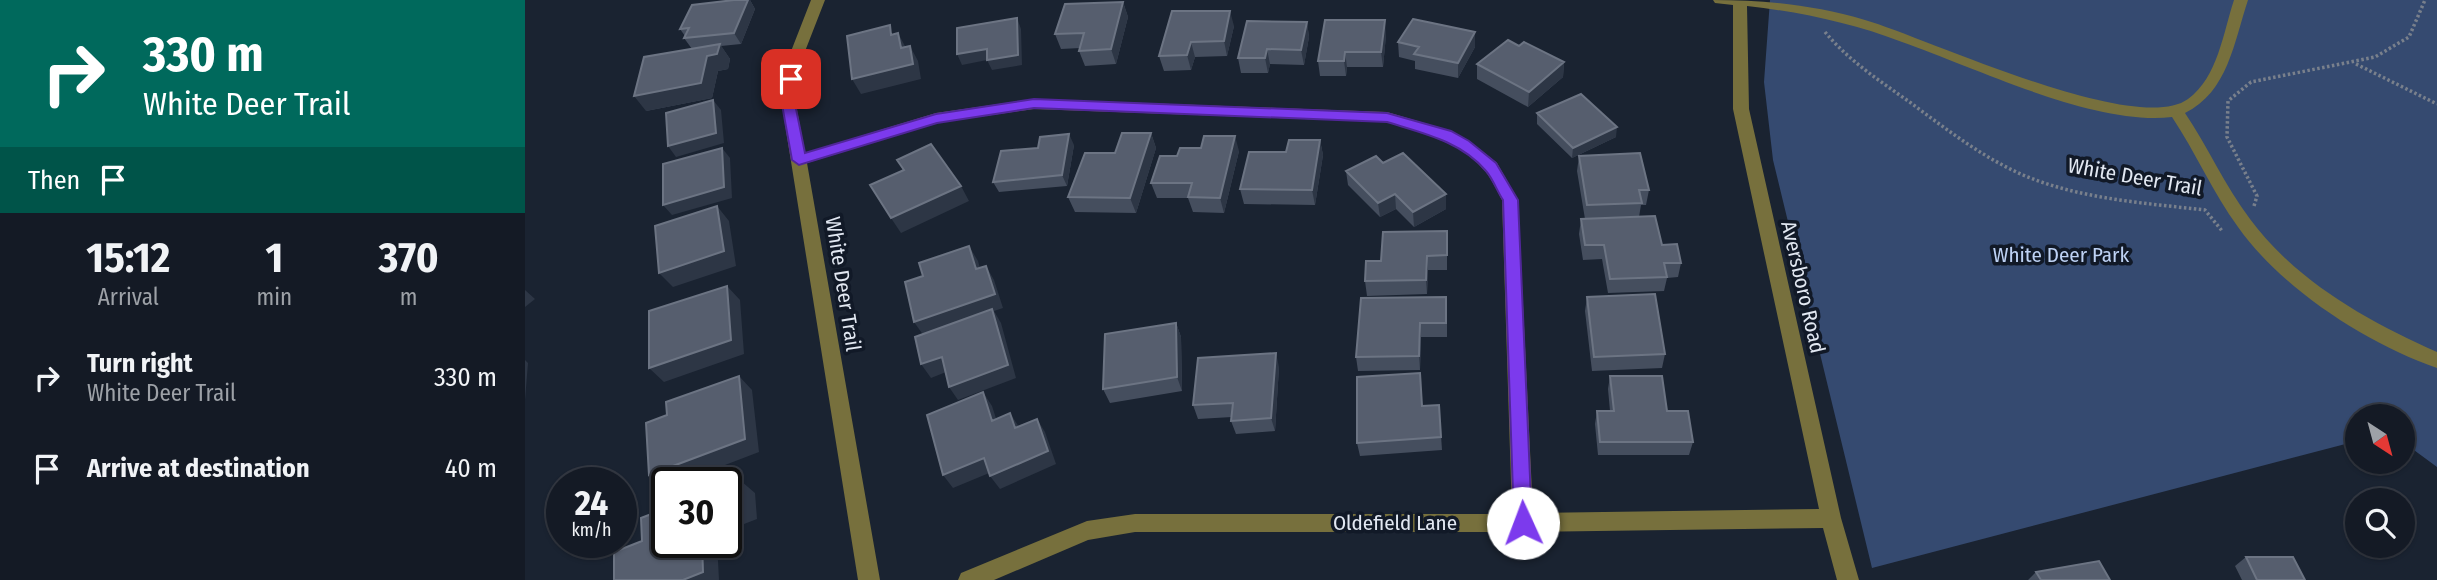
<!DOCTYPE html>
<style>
:root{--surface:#141a25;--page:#1d232d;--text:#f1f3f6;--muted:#9da1a7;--line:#333842}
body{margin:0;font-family:"Fira Sans Condensed",sans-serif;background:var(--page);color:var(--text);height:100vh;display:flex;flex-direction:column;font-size:26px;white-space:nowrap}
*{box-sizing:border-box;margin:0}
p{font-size:23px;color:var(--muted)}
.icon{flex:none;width:38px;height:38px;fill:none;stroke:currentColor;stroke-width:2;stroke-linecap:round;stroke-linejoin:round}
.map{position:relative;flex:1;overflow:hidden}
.panel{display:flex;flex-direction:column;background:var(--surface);width:525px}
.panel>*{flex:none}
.hud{background:#00695c;color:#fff;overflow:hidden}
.needle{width:46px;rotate:144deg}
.fabs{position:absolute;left:1820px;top:404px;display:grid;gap:14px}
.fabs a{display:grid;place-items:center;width:70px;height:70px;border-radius:50%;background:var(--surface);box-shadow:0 2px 5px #0004,0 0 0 2px var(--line);font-size:35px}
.speed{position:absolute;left:21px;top:467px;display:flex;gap:14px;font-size:35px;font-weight:700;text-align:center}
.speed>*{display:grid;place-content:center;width:91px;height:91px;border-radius:50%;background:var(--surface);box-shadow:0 2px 5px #0004,0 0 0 2px var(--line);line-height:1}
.speed small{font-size:18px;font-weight:400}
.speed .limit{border:4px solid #111;border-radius:10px;background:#fff;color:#111}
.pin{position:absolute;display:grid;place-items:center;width:60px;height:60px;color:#fff;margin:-30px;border-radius:14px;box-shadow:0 4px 10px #0006}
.me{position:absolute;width:77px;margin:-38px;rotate:358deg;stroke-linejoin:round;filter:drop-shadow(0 0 5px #0008)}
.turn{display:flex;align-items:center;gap:24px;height:147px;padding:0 28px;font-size:32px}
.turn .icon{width:91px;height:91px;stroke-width:2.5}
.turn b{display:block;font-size:49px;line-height:60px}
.then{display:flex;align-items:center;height:66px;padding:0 28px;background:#0003;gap:14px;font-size:26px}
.eta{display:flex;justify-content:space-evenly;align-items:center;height:119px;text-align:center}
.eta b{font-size:42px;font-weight:700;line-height:49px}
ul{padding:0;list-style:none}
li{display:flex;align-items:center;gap:21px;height:91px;padding:0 28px}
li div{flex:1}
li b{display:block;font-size:26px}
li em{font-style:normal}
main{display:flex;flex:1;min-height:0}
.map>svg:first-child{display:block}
</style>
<main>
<section class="panel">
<div class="hud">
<div class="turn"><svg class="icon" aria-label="right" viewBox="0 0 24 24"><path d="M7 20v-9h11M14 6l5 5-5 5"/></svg><div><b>330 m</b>White Deer Trail</div></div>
<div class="then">Then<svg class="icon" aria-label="arrive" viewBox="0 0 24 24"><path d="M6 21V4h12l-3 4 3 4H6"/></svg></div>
</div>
<div class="eta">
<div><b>15:12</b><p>Arrival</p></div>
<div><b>1</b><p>min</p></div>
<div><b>370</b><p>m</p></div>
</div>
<ul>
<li><svg class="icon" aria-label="right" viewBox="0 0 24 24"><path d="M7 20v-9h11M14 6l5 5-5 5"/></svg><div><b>Turn right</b><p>White Deer Trail</p></div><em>330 m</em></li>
<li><svg class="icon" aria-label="arrive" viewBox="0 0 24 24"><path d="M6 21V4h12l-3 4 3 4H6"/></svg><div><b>Arrive at destination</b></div><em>40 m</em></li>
</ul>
</section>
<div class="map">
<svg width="1912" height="580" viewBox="0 0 1912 580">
<rect width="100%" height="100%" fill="#1a2331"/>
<!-- green -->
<path fill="#354a70" d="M1245,0h667v467l-34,-25v-26h-46v25l-485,127 -99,-408 -9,-78z"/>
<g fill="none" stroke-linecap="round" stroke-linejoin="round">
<!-- path -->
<path stroke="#79808c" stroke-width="3.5" stroke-dasharray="2.5 2.5" stroke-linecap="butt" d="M1300,32c24,29 55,49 86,71 35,26 71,54 112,72 57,24 121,28 182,35l18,22
M1831,64l81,40
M1729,206l3,-10 -30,-59 1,-36 23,-19 124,-25 34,-20 16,-37"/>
<!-- minor -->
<path fill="#77703d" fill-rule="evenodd" d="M286,0h14l-23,59 -7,40 10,54 131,-40 98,-14 353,13 64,19 18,10 28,22 21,37 15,313 286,-4 -86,-400v-104l-18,-2 -2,-3c53,0 101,5 152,20 62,18 271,117 323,79 30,-22 35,-66 46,-99h14c-14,42 -20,92 -63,113 23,34 40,73 65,106 46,62 117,102 187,133v16c-71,-25 -155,-79 -199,-141 -25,-34 -42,-74 -66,-110 -79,9 -195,-49 -270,-75 -50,-19 -102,-30 -155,-36l2,103 92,409 18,62h-22l-14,-52 -300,4h-388l-47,8 -94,40h-36l3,-7 126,-52 48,-7h377l-10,-314c-5,-9 -10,-21 -17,-29 -25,-30 -64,-38 -99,-49l-352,-13 -97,14 -130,40 73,417h-22l-77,-481 7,-40z"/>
</g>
<!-- wall -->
<path fill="#454e5e" d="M209,0h16l5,9 -14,35 -20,2 9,13 -2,10 -10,2 -6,27 -66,13 46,-62 -8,-11 1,-2 -5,-7z
M598,2l5,15 -12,47 -31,2 -6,-15 1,-3 -19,1 -6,-15z
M647,11l62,15 -7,30 -32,1 -4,13 -27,1 -5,-15z
M782,22l2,15 -5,28 -34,-1 -2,9h-27l-3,-15z
M950,32v15l-17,31 -43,-9v-8l-16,-4 -1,-15z
M861,35l-3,32h-36l-1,9h-26l-2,-15z
M994,46l45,16 -1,15 -35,30 -51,-28v-15z
M1012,113l79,24 -44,21 -35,-34z
M626,133l5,15 -20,65 -61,-1 -7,-15 47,-44z
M795,140l3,15 -8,50 -71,-1 -4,-15 46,-37z
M549,145l-7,41 -68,6 -6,-10z
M714,151l-15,62 -31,-1 -5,-14h-31l-6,-15 26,-27z
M1054,156l70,34 -3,15h-5l-2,12 23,28 19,18 -3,14 -11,1 -3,13 -56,2 -6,-34 -19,1 -4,-26 2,-15h4l-8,-48z
M858,163l63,31v15l-32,18 -18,-18 -16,8 -32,-32 -2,-14z
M922,245v25h-19l-1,24 -60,2 -2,-15 16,-20z
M1062,297l78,57 -3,14 -70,3 -7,-60z
M836,298l86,13v26h-26l-1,33 -62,1 -2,-14z
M651,323l5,14 1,54 -72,12 -7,-14z
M754,367l-4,64 -39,3 -5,-13 1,-4 -34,2 -5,-14z
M1085,376l57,35 26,31 -4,13h-91l-3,-31 2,-13h13l-2,-22z
M914,405l3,45 -82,6 -3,-13 65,-37z
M1721,557l59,23h-63l-7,-14z
M1511,572l74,8h-82z"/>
<!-- shaded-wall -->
<path fill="#2d3645" d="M223,0h2l5,9 -14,35 -7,-11z
M598,2l5,15 -12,47 -5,-15z
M705,11l4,15 -7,30 -3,-15z
M492,18l4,11 1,36 -30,5 -5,-10 -25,5 -5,-11z
M860,20l1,15 -3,32 -2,-15z
M782,22l2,15 -5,28 -3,-15z
M950,32v15l-17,31v-15z
M373,33l8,15h-5z
M666,42l4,15 -4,13 -4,-15z
M195,44l10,15 -2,10 -10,2 -6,27 -66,13 -12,-15z
M385,46l8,15 3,18 -60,15 -9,-15z
M742,49l3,15 -2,9 -3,-15z
M820,52l2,15 -1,9 -2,-15z
M1039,62l-1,15 -35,30 1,-15z
M188,100l8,10 3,33 -48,14 -8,-11z
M1092,127l-1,10 -44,21 1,-10z
M626,133l5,15 -20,65 -6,-15z
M544,134l5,11 -7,41 -5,-11z
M710,136l4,15 -15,62 -4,-15z
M795,140l3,15 -8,50 -3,-15z
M197,148l8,10 2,40 -60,17 -9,-10z
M436,186l8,15 -68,32 -10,-15z
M870,194l1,15 -16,8 -2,-14z
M921,194v15l-32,18 -1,-15z
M192,206l12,15 7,45 -63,21 -14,-14z
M444,246l9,15 6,22 -8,-14z
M902,256l1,14 -1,24 -1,-14z
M461,266l8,14 9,28 -9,3 7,12 15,55 -58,22 -9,-13 59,-22 -84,-29 -10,-14z
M202,286l13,14 4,54 -80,28 -15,-14z
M0,290l10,9 -10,8z
M651,323l5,14 1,54 -5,-14z
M895,323l1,14 -1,33 -1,-14z
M751,353l3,14 -4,64 -4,-13z
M417,357l9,13 -20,8 -10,-14z
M0,360l3,3 -3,37z
M214,376l13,14 7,62 -81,31h-11v4l-2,1 -16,-13z
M458,392l9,14 9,28 -9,-13z
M485,413l9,14 -4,1z
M512,419l8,13 11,32 -56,25 -10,-13z
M459,458l10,13 -41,17 -10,-13z
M216,481l14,12 2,26 -31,12v-18z
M177,542h15l2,38h-36z"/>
<!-- building -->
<path fill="#565e6e" stroke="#6c7483" stroke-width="2" d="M209,0h14l-14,33 -50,5 5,-10 -9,1 12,-24z
M598,2l-12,47 -32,2 5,-18 -29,1 10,-30z
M647,11h58l-6,30 -33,1 -4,13 -28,1z
M492,18l1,37 -31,5v-11l-30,5v-26z
M888,19l62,13 -17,31 -44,-9 5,-7 -21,-5z
M800,20h60l-4,32h-36l-1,9h-26z
M722,21l60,1 -6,28 -34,-1 -2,9h-27z
M365,25l1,10 7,-2 3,15 9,-2 3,18 -61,15 -5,-43z
M983,40l11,6 5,-4 40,20 -35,30 -52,-28z
M195,44l-3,10 -10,2 -6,27 -67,13 10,-39z
M1056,94l36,33 -44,21 -36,-35z
M188,100l3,33 -48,13 -2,-33z
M597,133h29l-21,65 -62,-1 17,-44h30z
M544,134l-7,41 -69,7 8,-31 37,-3 2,-11z
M679,136h31l-15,62 -32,-1 4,-14h-41l9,-27h17l3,-8h21z
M764,140h31l-8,50 -72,-1 9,-37h37z
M406,144l30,42 -70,32 -21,-33 34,-15 -7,-10z
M197,148l2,39 -61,18v-41z
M878,153l43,41 -33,18 -18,-18 -17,9 -32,-32 30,-15 7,7z
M1115,153l9,37h-10l3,13 -55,2 -8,-49z
M192,206l7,45 -65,22 -4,-47z
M1130,216l7,29 15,-1 4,19h-17l3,14 -57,2 -6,-34h-19l-4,-26z
M922,231v24l-20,1 -1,24 -61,1 1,-20h15l2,-29z
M444,246l7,23 10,-3 9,28 -81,28 -9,-40 18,-6 -4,-13z
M202,286l4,54 -82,28v-57z
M1130,294l10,60 -71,3 -7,-60z
M921,297v26h-26l-1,33 -63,1 5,-59z
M467,309l16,56 -59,22 -7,-30 -21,7 -6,-27z
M651,323l1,54 -74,12 2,-55z
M751,353l-5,65 -40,3 2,-18 -40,2 5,-47z
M895,373l2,33 17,-1 2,32 -84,6v-66z
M214,376l6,63 -96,36 -3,-52 21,-8 -1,-13z
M1085,376h52l5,35h21l5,31h-93l-3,-31h17z
M458,392l9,29 18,-8 5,15 22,-9 11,32 -58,25 -6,-18 -41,17 -16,-60z
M216,481l2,25 -17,7v-27z
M142,508v34h35l1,30 -20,8h-69v-28l28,-11 -1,-23z
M1721,557h47l12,23h-48z
M1574,561l11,19h-69l-5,-8z"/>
<!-- route -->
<path fill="#7c3aed" stroke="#51269a" stroke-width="2" d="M266,75l7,4 -4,20 11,54 131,-39 98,-15 353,14 64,18 18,10 27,22 22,37 14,323 -2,6 -7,2 -7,-2 -2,-6 -11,-323c-6,-9 -10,-21 -17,-29 -25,-30 -64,-38 -99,-49l-353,-14 -97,15 -138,42 -7,-5 -11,-61 4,-20z"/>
<g text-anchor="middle" stroke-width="7" stroke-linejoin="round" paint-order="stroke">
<!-- street labels -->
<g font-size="21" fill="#e2e8f2" stroke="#111927">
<text transform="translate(1610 177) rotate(10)" y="7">White Deer Trail</text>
<text transform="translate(318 284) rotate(81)" y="7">White Deer Trail</text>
<text transform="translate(1278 287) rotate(77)" y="7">Aversboro Road</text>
<text x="870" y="530">Oldefield Lane</text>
</g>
<!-- park labels -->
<g font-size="21" fill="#bed2f4" stroke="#111927">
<text x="1536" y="262">White Deer Park</text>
</g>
</g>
</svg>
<div class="fabs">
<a><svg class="needle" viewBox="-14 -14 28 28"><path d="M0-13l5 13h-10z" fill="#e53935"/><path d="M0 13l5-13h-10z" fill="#9da1a7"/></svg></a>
<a><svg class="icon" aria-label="search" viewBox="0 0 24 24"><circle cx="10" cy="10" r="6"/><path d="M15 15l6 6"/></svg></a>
</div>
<div class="speed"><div>24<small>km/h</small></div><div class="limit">30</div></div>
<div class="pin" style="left:266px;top:79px;background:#d93025"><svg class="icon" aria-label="arrive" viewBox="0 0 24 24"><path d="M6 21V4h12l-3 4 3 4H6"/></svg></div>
<svg class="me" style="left:998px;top:523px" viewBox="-20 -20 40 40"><circle r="19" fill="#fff"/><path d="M0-13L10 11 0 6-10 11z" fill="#7c3aed"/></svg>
</div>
</main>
